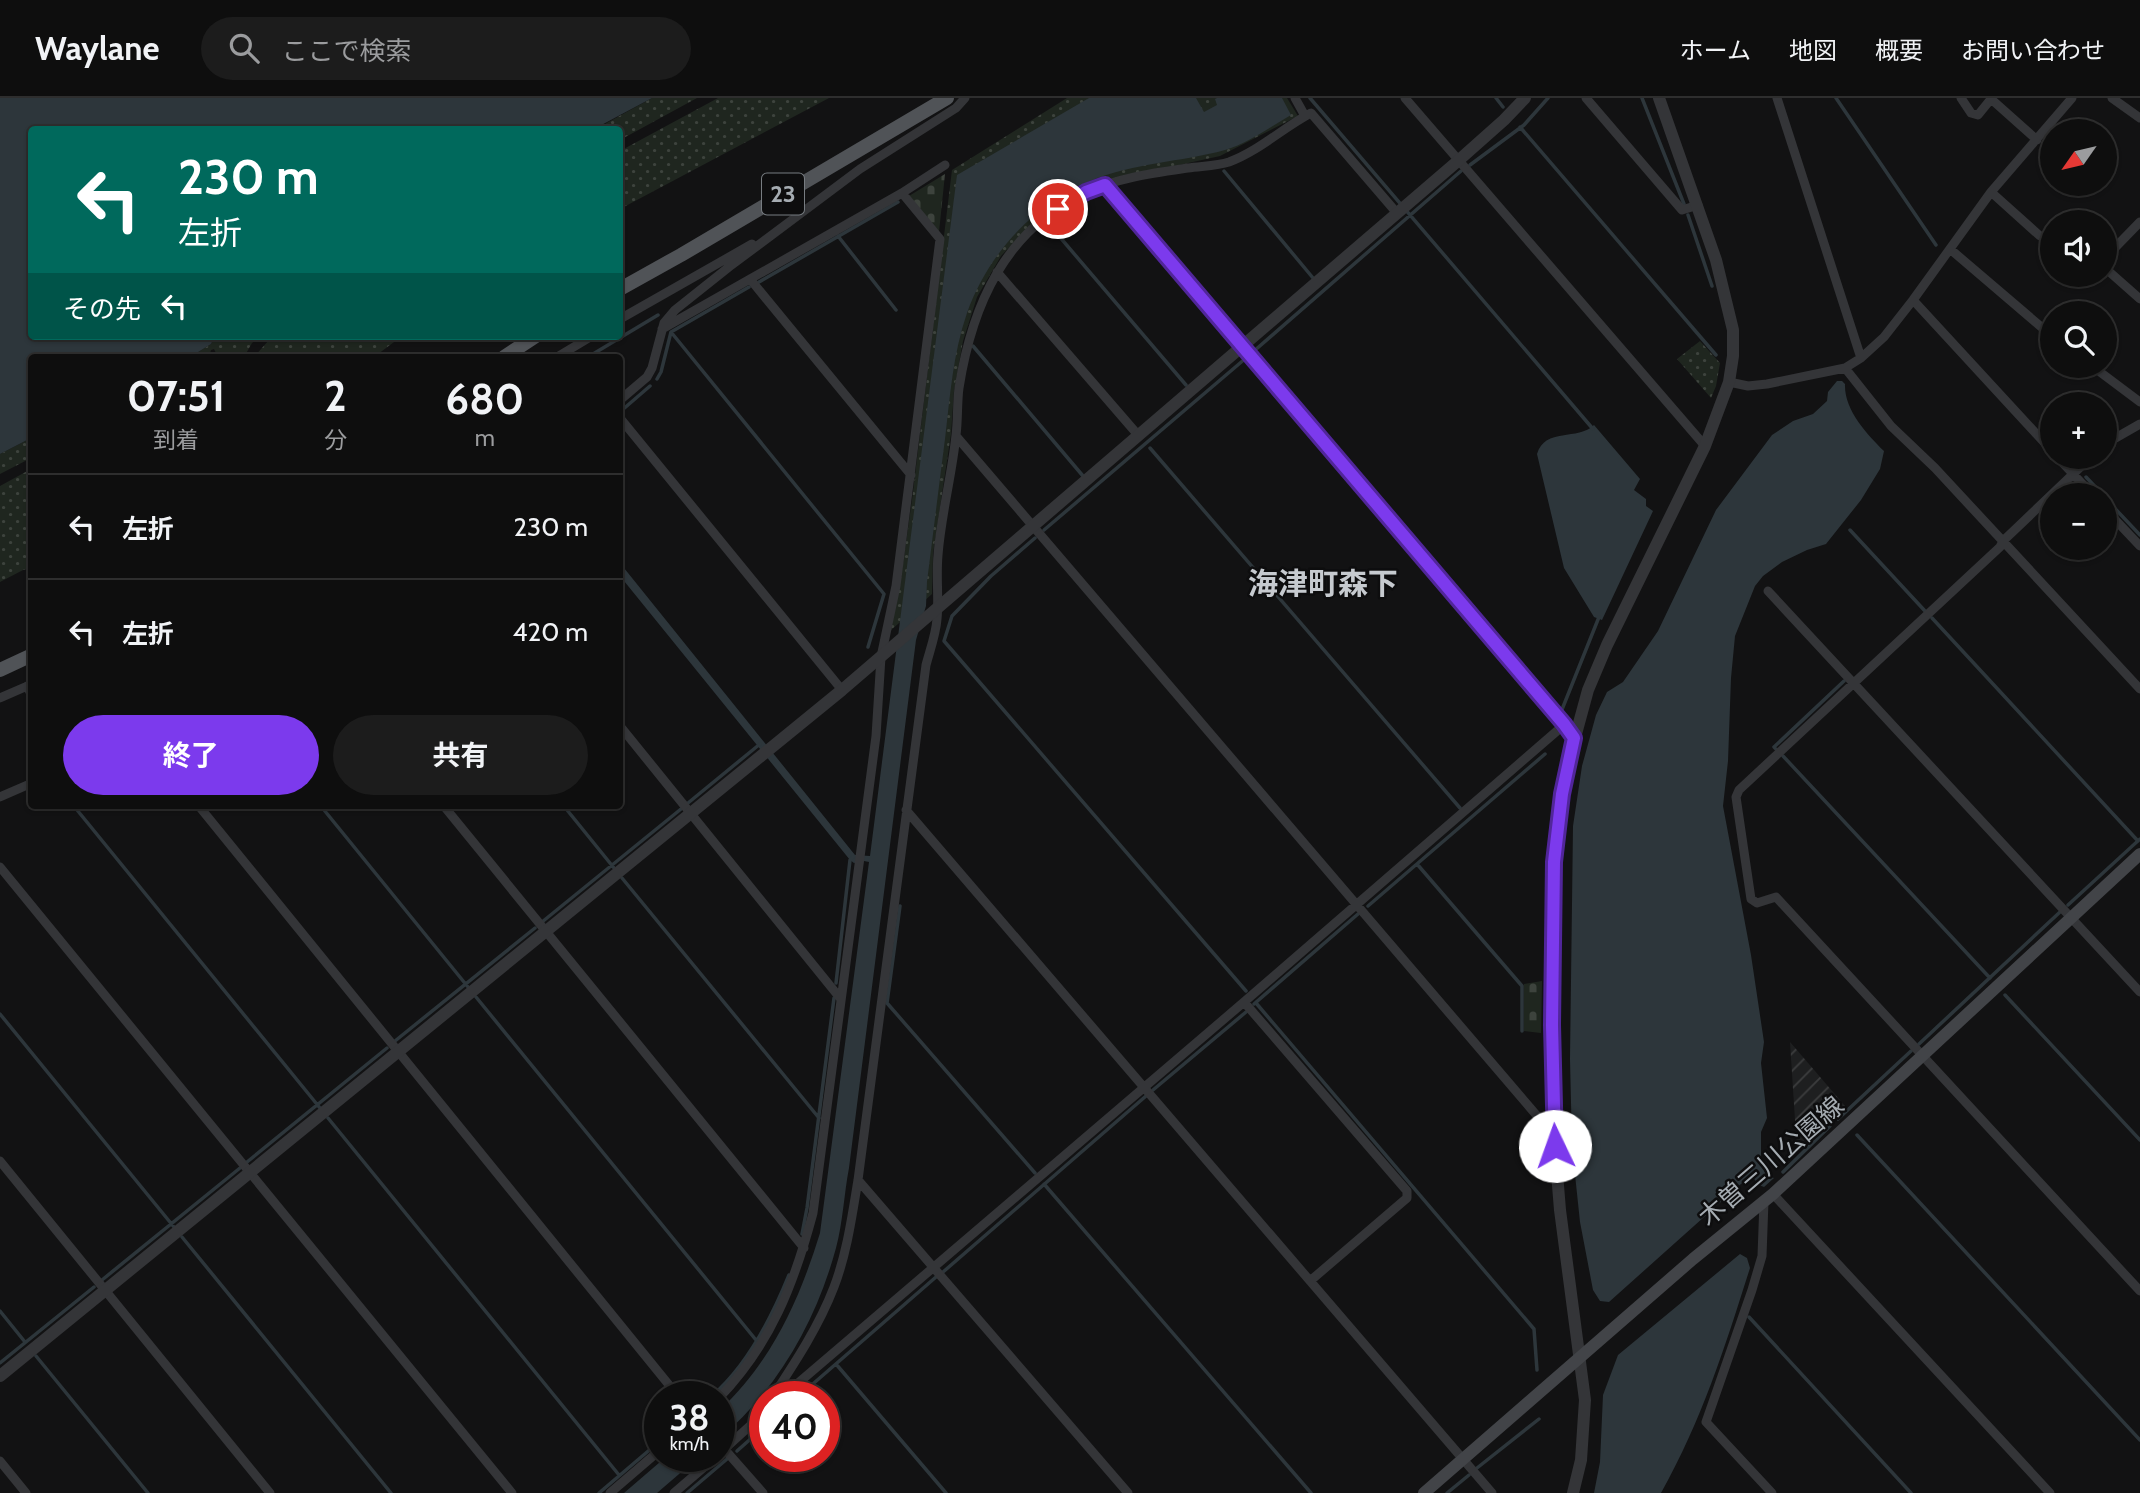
<!DOCTYPE html>
<html lang="ja">
<meta charset="utf-8">
<style>
:root{--surface:#0e0e0e;--page:#1c1c1c;--text:#f1f3f6;--muted:#9b9c9e;--line:#2e2e2e;--accent:#7c3aed}
body{margin:0;font-family:Cabin,"Noto Sans JP",sans-serif;background:var(--page);color:var(--text);height:100vh;display:flex;flex-direction:column;font-size:26px;white-space:nowrap}
*{box-sizing:border-box;margin:0}
p{font-size:23px;color:var(--muted)}
.icon{flex:none;width:38px;height:38px;fill:none;stroke:currentColor;stroke-width:2;stroke-linecap:round;stroke-linejoin:round}
.map{position:relative;flex:1;overflow:hidden}
.side{position:absolute;left:28px;top:256px;width:595px;height:455px;display:flex;flex-direction:column;background:var(--surface);border-radius:7px;box-shadow:0 2px 5px #0004,0 0 0 2px var(--line)}
.side>*{flex:none}
.guide{position:absolute;left:28px;top:28px;width:595px;height:214px;border-radius:7px;box-shadow:0 2px 5px #0004,0 0 0 2px var(--line);background:#00695c;color:#fff;overflow:hidden}
.needle{width:46px;rotate:236deg}
.buttons{position:absolute;left:2040px;top:21px;display:grid;gap:14px}
.buttons a{display:grid;place-items:center;width:77px;height:77px;border-radius:50%;background:var(--surface);box-shadow:0 2px 5px #0004,0 0 0 2px var(--line);font-size:35px}
.speed{position:absolute;left:644px;top:1283px;display:flex;gap:14px;font-size:35px;font-weight:700;text-align:center}
.speed>*{display:grid;place-content:center;width:91px;height:91px;border-radius:50%;background:var(--surface);box-shadow:0 2px 5px #0004,0 0 0 2px var(--line);line-height:1}
.speed small{font-size:18px;font-weight:400}
.speed .limit{border:10px solid #d22;background:#fff;color:#111}
.pin{position:absolute;display:grid;place-items:center;width:60px;height:60px;color:#fff;margin:-30px;border:4px solid #fff;border-radius:50%;box-shadow:0 2px 7px #0007}
.me{position:absolute;width:77px;margin:-38px;rotate:357deg;stroke-linejoin:round;filter:drop-shadow(0 0 5px #0008)}
.turn{display:flex;align-items:center;gap:24px;height:147px;padding:0 35px;font-size:32px}
.turn .icon{width:91px;height:91px;stroke-width:2.5}
.turn b{display:block;font-size:49px;line-height:60px}
.then{display:flex;align-items:center;height:66px;padding:0 35px;background:#0003;gap:14px;font-size:26px}
.eta{display:flex;justify-content:space-evenly;align-items:center;height:119px;text-align:center}
.eta b{font-size:42px;font-weight:700;line-height:49px}
.action{display:flex;gap:14px;margin-top:auto;padding:14px 35px}
.action a{flex:1;height:80px;border-radius:42px;background:var(--accent);color:#fff;font-size:28px;font-weight:700;line-height:80px;text-align:center}
.action a+a{background:var(--page);color:var(--text)}
ul{padding:0;list-style:none}
li{display:flex;align-items:center;gap:21px;height:105px;padding:0 35px;border-top:2px solid var(--line)}
li div{flex:1}
li b{display:block;font-size:26px}
li em{font-style:normal}
header{display:flex;align-items:center;gap:42px;box-sizing:border-box;height:98px;padding:0 35px;background:var(--surface);border-bottom:2px solid var(--line)}
header strong{font-size:33px}
nav{display:flex;gap:38px;margin-inline-start:auto;font-size:24px}
.search{width:490px;height:63px;background:var(--page);display:flex;align-items:center;gap:18px;box-sizing:border-box;padding:0 24px;border-radius:38px;color:var(--muted);font-size:26px}
.map>svg:first-child{display:block}
</style>
<header>
<strong>Waylane</strong>
<div class="search"><svg class="icon" aria-label="search" viewBox="0 0 24 24"><circle cx="10" cy="10" r="6"/><path d="M15 15l6 6"/></svg>ここで検索</div>
<nav><a>ホーム</a><a>地図</a><a>概要</a><a>お問い合わせ</a></nav>
</header>
<div class="map">
<svg width="2140" height="1395" viewBox="0 0 2140 1395">
<defs>
<pattern id="industrial-furrows" width="10" height="10" patternUnits="userSpaceOnUse" patternTransform="scale(1.75)"><rect width="10" height="10" fill="#1e1f20"/><path d="M-1 1l2-2M0 10L10 0M9 11l2-2" fill="none" stroke="#3c3d3e"/></pattern>
<pattern id="grass-dots" width="8" height="8" patternUnits="userSpaceOnUse" patternTransform="scale(1.75)"><rect width="8" height="8" fill="#1f261f"/><path d="M2 2h.1M6 6h.1" fill="none" stroke="#3d433d" stroke-width="1.8" stroke-linecap="round"/></pattern>
<pattern id="cemetery-stones" width="16" height="16" patternUnits="userSpaceOnUse" patternTransform="scale(1.75)"><rect width="16" height="16" fill="#1f261f"/><path d="M2 7V4a2 2 0 0 1 4 0v3zM10 15v-3a2 2 0 0 1 4 0v3z" fill="#3d433d"/></pattern>
</defs>
<rect width="100%" height="100%" fill="#121213"/>
<!-- industrial -->
<path fill="url(#industrial-furrows)" d="M1790,944l55,64 -48,45z"/>
<!-- grass -->
<path fill="url(#grass-dots)" d="M652,0h45l-77,42v-10h-26z
M718,0h111l-209,111v-58z
M1067,0h220l11,18 -78,40 -118,26 -76,48 -25,26 -24,41 -14,44 -9,50 -3,43 -18,120 -1,40 -42,37 10,-46 12,-85 40,-330z
M215,238h45l-8,7 -8,14h-29l1,-4 -2,-4 -3,1 -2,7h-15l1,-3 16,-10z
M276,238h126l-28,21h-120l15,-17z
M1700,243l20,22 -4,23 -5,12 -34,-39z
M31,340v20l-31,16v-20z
M31,371v99l-8,2 -23,12v-96z"/>
<!-- cemetery -->
<path fill="url(#cemetery-stones)" d="M945,76l-6,58 -30,-36z
M1542,883l-1,52 -17,-2v-47z"/>
<!-- water -->
<path fill="#2d363b" d="M0,0h652l-58,31 -562,1v206h183l-4,8 -16,10 -1,3h-162l-1,81 -31,16z
M1089,0h107l8,14 13,-7 -2,-6 2,-1h65l9,17c-21,12 -43,28 -66,35 -44,12 -92,13 -135,31 -57,24 -102,73 -123,132 -14,40 -17,84 -22,126 -6,47 -12,95 -18,143l-1,24 -10,34 -67,528c-5,26 -6,54 -13,80 -20,74 -59,142 -117,191v-28c53,-50 80,-110 101,-178l49,-371 -5,-1 -10,2 -4,-3 -230,-284v-13l235,292 15,1 87,-681z
M1837,283h5l3,3c-1,26 22,50 39,67l-4,18 -19,31 -35,44 -19,6 -25,12 -19,14 -8,10 -20,50 -4,42 -3,83 -5,45 28,149 13,87 -3,21 6,55 -6,14v33l6,11 7,2 -10,9 -5,-2 -8,-10 -142,127 -9,-1 -7,-11 -13,-68 -8,-76 -2,-87 3,-233 9,-60 14,-51 11,-23 16,-10 35,-51 58,-121 56,-75 21,-14 20,-7 14,-13 1,-9z
M1594,327l46,54 -6,11 12,9v7l7,5 -51,109 -8,-3 -30,-49 -27,-114c8,-27 41,-13 57,-29z
M1740,1156l7,4 3,10c-25,79 -48,152 -89,225h-67l6,-31 3,-67 15,-40z
M667,1358h33l-43,37h-33z"/>
<g fill="none" stroke-linecap="round" stroke-linejoin="round">
<!-- stream -->
<path stroke="#2d363b" stroke-width="3.5" d="M1310,0l283,331
M1496,0l7,9
M1642,0l42,106
M1836,0l100,147
M1520,29l196,228
M1470,67l54,-40 24,-27
M1224,73l89,107
M1688,117l24,71
M1047,124l139,163
M838,138l58,74
M759,184l139,-80
M671,234l213,262 -16,53
M973,248l110,130
M1254,253l207,-180
M588,259l70,-42
M657,281l4,-7 10,-40 78,-45
M621,313l29,-25
M1150,350l310,360
M2086,379l17,18
M2105,400l35,37
M1044,432l202,-172
M1850,432l75,81
M1035,440l-44,38 -39,40 -8,25 302,350
M1932,520l206,223
M1561,614l38,-95
M1776,651l-2,-2 70,-66
M1783,658l207,222
M688,705l72,-59
M73,707l247,303
M320,707l148,182
M563,707l51,63
M1417,766l105,122v45
M622,780l197,240
M2068,807l72,-66
M900,808l-13,97 148,170
M1368,808l177,-152
M542,824l139,-113
M836,885l14,-123 3,-3
M2005,897l135,145
M476,899l280,343
M1256,905l278,326 3,41
M1254,906l104,-90
M0,916l174,213
M395,943l140,-113
M1919,946l141,-132
M1153,992l93,-78
M328,1020l291,357
M1838,1021l73,-68
M1857,1037l283,305
M247,1064l140,-114
M1783,1074l47,-46
M1044,1086l267,309
M802,1136l5,-26 27,-210
M182,1139l209,256
M943,1174l203,-176
M102,1182l138,-112
M0,1213l25,31
M1749,1219l162,176
M36,1258l112,137
M0,1265l94,-76
M836,1266l110,129
M712,1298c34,-29 60,-79 77,-121
M799,1298l137,-119
M737,1353l28,-25
M1477,1370l62,-49
M599,1395l61,-52
M687,1395l40,-34
M1447,1395l22,-18"/>
<!-- minor -->
<path stroke="#343538" stroke-width="9" d="M1295,0l10,18
M1405,0l300,348
M1586,0l96,112 16,-5
M1777,0l84,260
M1961,0l10,15 7,2 13,-16 46,41
M2112,0l28,20
M1105,87l460,539 9,15
M1991,94l49,44h6l7,-8
M1950,151l103,88
M2105,160l35,-36
M2105,170l35,31
M997,174l141,163
M750,181l161,196
M1913,202l140,152
M620,221l132,-75
M662,231l240,-136 43,-28
M557,259l35,-21
M2092,268l48,36
M1845,270l46,58 44,42 205,221
M1729,284l19,4 19,-2 78,-16 16,-10 23,-21 29,-37 78,-108 81,-94
M620,302l27,-23 5,-9 12,-45 11,-13 54,-43 131,-98 96,-61 9,-10
M620,320l222,272
M956,338l588,688h9
M2105,346l35,-20
M2057,359l36,38
M2091,359l-88,84 -3,6 -261,243 -3,7 15,102 6,4 19,-6 364,394
M2105,411l35,37
M1768,493l372,401
M27,588l5,10
M0,600l32,-14
M620,628l220,272
M0,699l32,-14
M198,707l480,591
M443,707l361,443
M906,712l586,683
M0,769l512,626
M1244,904l163,189v7l-97,83
M0,1063l270,332
M858,1082l270,313
M1773,1096l277,299
M1764,1103l-2,55 -10,34 -46,132 66,71
M773,1298c23,-35 46,-70 61,-109 13,-34 18,-71 24,-107l68,-515c4,-15 10,-31 11,-46 2,-21 -1,-42 1,-64 3,-40 14,-80 18,-120 2,-15 1,-32 3,-47 13,-83 46,-158 126,-195 31,-15 69,-20 103,-25 13,-2 29,-2 41,-6 30,-11 55,-35 82,-49l85,99
M783,1298l461,-394 321,-278
M719,1300c52,-54 75,-114 94,-185l63,-477 5,-79 15,-71 44,-347 -38,-46
M719,1345l44,50
M719,1356l46,-42
M0,1363l26,32
M610,1395l50,-43
M674,1395l43,-37"/>
<!-- tertiary -->
<path stroke="#343538" stroke-width="12" d="M0,1278l842,-686 617,-530 45,-40 21,-22
M1573,1395l8,-33 4,-60 -25,-190 -7,-86 1,-262 5,-51 5,-33 24,-88 19,-45 98,-199 24,-64 4,-26v-26l-17,-70 -57,-162"/>
<!-- secondary -->
<path stroke="#424448" stroke-width="12" d="M1424,1395l269,-234 80,-65 367,-340"/>
<!-- primary -->
<path stroke="#505357" stroke-width="14" d="M620,191l61,-34 266,-157
M504,259l32,-21
M0,572l32,-15"/>
</g>
<g fill="none" stroke-linecap="round" stroke-linejoin="round">
<!-- route casing -->
<g stroke="#51269a" stroke-width="18">
<path id="route" d="M1058,111l28,-17 19,-7 459,539 10,14 -12,56 -8,68 -2,163 3,121"/>
</g>
<!-- route -->
<use href="#route" stroke="#7c3aed" stroke-width="12"/>
</g>
<g text-anchor="middle" stroke-width="5" stroke-linejoin="round" paint-order="stroke">
<!-- shield labels -->
<rect fill="#0d0d0e" stroke="#777c81" stroke-width="2" x="762" y="75.5" width="42" height="41" rx="5"/>
<g font-size="24" font-weight="bold" fill="#a5acb2">
<text x="783" y="104">23</text>
</g>
<!-- street labels -->
<g font-size="26" fill="#a5acb2" stroke="#0d0d0e">
<text transform="translate(1771 1063) rotate(-41)" y="9">木曽三川公園線</text>
</g>
<!-- quarter labels -->
<g font-size="30" font-weight="bold" fill="#c6cacf" stroke="#0d0d0e">
<text x="1323" y="496">海津町森下</text>
</g>
</g>
</svg>
<div class="buttons">
<a><svg class="needle" viewBox="-14 -14 28 28"><path d="M0-13l5 13h-10z" fill="#e53935"/><path d="M0 13l5-13h-10z" fill="#9b9c9e"/></svg></a>
<a><svg class="icon" aria-label="sound" viewBox="0 0 24 24"><path d="M4 9h4l5-4v14l-5-4H4zM17 9q2 3 0 6"/></svg></a>
<a><svg class="icon" aria-label="search" viewBox="0 0 24 24"><circle cx="10" cy="10" r="6"/><path d="M15 15l6 6"/></svg></a>
<a>+</a>
<a>−</a>
</div>
<div class="speed"><div>38<small>km/h</small></div><div class="limit">40</div></div>
<div class="pin" style="left:1058px;top:111px;background:#d93025"><svg class="icon" aria-label="arrive" viewBox="0 0 24 24"><path d="M6 21V4h12l-3 4 3 4H6"/></svg></div>
<svg class="me" style="left:1555px;top:1048px" viewBox="-20 -20 40 40"><circle r="19" fill="#fff"/><path d="M0-13L10 11 0 6-10 11z" fill="#7c3aed"/></svg>
<div class="guide">
<div class="turn"><svg class="icon" aria-label="left" viewBox="0 0 24 24"><path d="M17 20v-9H6M10 6l-5 5 5 5"/></svg><div><b>230 m</b>左折</div></div>
<div class="then">その先<svg class="icon" aria-label="left" viewBox="0 0 24 24"><path d="M17 20v-9H6M10 6l-5 5 5 5"/></svg></div>
</div>
<section class="side">
<div class="eta">
<div><b>07:51</b><p>到着</p></div>
<div><b>2</b><p>分</p></div>
<div><b>680</b><p>m</p></div>
</div>
<ul>
<li><svg class="icon" aria-label="left" viewBox="0 0 24 24"><path d="M17 20v-9H6M10 6l-5 5 5 5"/></svg><div><b>左折</b></div><em>230 m</em></li>
<li><svg class="icon" aria-label="left" viewBox="0 0 24 24"><path d="M17 20v-9H6M10 6l-5 5 5 5"/></svg><div><b>左折</b></div><em>420 m</em></li>
</ul>
<div class="action"><a>終了</a><a>共有</a></div>
</section>
</div>
